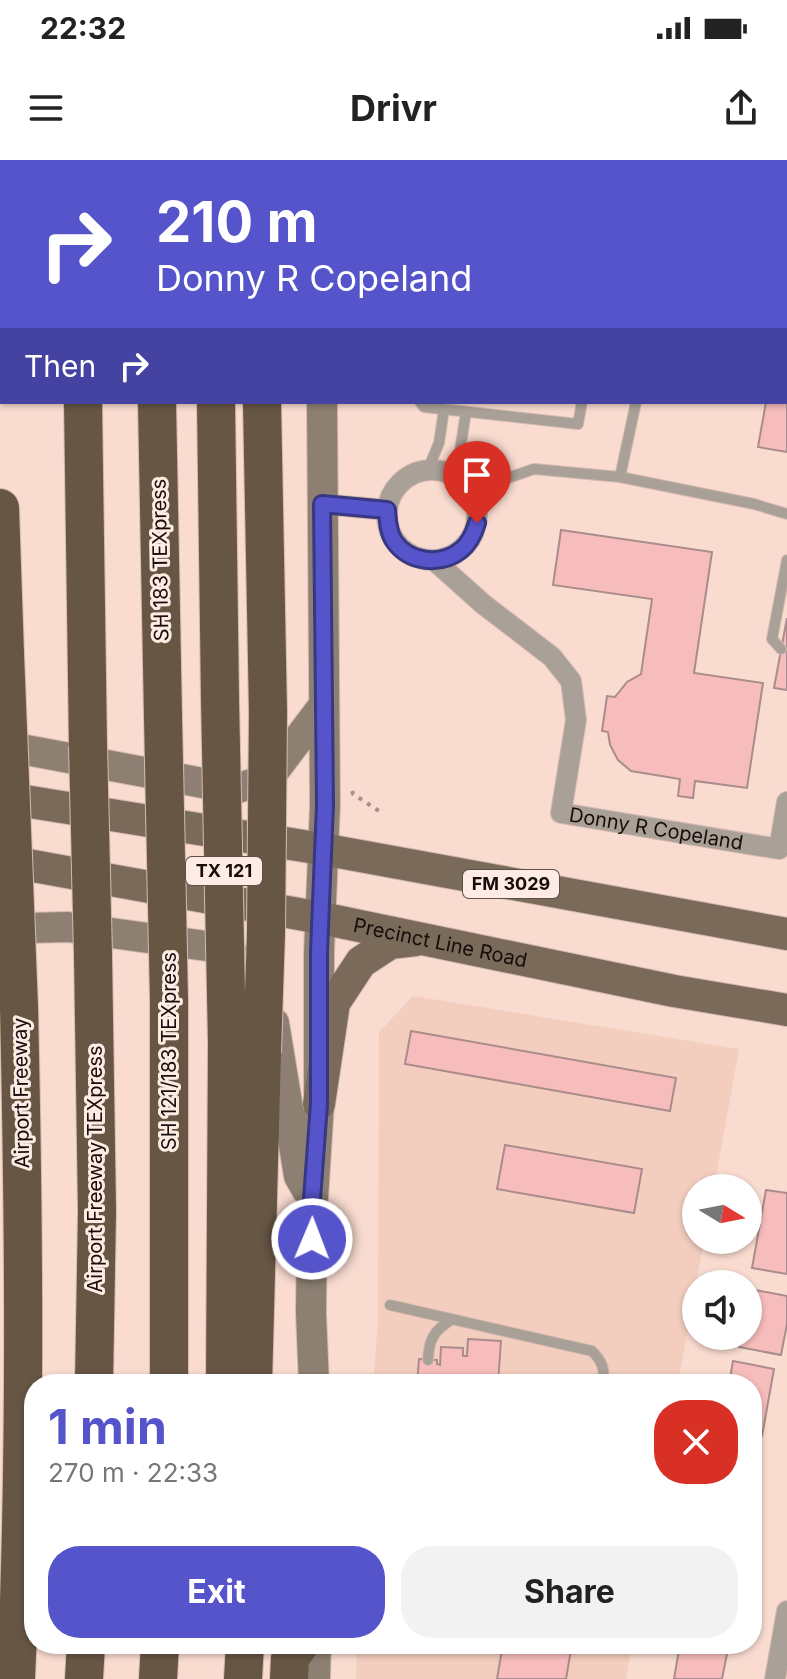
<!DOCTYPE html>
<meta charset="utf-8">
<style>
:root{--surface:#fff;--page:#f2f2f2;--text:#222;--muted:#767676;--accent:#5554cb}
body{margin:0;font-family:Inter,sans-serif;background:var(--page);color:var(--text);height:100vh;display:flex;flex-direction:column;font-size:30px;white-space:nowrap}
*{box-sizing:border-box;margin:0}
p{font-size:26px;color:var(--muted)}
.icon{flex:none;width:44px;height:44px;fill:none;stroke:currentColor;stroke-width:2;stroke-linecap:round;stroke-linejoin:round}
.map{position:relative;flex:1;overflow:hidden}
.sheet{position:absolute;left:24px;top:1214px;width:738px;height:280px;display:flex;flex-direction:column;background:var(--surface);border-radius:32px;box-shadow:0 2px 6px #0004}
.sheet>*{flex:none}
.top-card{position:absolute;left:0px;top:0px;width:788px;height:244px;box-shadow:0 2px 6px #0004;background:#5554cb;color:#fff;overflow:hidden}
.needle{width:52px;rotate:100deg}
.buttons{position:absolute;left:682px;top:1014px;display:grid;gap:16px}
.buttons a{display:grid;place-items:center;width:80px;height:80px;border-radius:50%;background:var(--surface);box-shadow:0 2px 6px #0004;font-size:40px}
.pin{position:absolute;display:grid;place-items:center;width:68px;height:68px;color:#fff;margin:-82px -34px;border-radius:50% 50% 50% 0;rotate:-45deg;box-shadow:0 0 8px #0007}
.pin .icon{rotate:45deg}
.me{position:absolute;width:88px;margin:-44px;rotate:1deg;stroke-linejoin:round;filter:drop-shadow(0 0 6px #0008)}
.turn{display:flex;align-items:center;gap:28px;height:168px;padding:0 24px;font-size:36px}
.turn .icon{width:104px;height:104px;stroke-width:2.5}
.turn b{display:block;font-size:56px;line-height:68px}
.then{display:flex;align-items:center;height:76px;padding:0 24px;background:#0003;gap:16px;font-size:30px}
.round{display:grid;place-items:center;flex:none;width:84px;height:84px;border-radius:32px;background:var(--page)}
.head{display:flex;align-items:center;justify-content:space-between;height:136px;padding:0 24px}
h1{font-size:48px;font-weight:700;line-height:60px;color:var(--accent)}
.button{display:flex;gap:16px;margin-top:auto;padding:16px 24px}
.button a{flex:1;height:92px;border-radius:32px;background:var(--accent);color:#fff;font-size:32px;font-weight:700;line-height:92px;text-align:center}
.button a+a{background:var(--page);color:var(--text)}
.status{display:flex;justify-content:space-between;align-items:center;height:56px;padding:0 40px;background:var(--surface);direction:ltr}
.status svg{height:22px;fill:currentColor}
header{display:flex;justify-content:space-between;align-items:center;height:104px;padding:0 24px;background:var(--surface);font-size:36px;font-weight:700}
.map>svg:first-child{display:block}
</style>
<div class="status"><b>22:32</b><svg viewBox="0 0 49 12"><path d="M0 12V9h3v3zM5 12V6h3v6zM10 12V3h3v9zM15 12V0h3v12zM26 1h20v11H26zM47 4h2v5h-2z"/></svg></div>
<header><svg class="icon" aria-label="menu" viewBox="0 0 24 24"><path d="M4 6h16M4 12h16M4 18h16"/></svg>Drivr<svg class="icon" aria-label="share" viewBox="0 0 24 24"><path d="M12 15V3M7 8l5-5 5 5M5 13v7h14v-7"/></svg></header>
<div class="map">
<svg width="787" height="1519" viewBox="0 0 787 1519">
<rect width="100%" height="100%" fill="#f9dbd0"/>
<!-- built -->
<path fill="#f3cebf" d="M413,836l326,53 -25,139h-18v52h8l-26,144h-305l5,-63 1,-289z
M357,1484h275l-6,35h-270z"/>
<!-- building -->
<path fill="#f7bdbd" stroke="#aa8c8c" stroke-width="2" d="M786,72h1v220l-29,-5 8,-45h20z
M561,370l151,22 -18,121 69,10 -16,105 -52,-7 -2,17 -15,-2 2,-17 -49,-8 -13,-11 -8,-15 -2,-13 -6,-1 5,-35 8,1 12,-15 14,-8 11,-75 -99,-14z
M787,458v72l-13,-2z
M411,871l265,47 -6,33 -265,-47z
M505,985l137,24 -8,44 -137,-24z
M766,1030l21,3v81l-35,-6z
M750,1129l37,7v28l-6,31 -42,-8 2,-11h7v-35z
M468,1179l33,2 -3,42 -81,1 2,-25 18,1v4l3,1 1,-18 22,1v8h4z
M733,1201l41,8 -12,67 -10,-2v-50h-23z
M503,1484h69l-6,35h-69z
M680,1484h49l-7,35h-48z"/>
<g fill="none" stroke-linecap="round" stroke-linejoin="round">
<!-- service casing -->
<g stroke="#d5bab0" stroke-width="12">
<path id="service" d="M463,2l1,-2
M630,2l1,-2
M771,2v-2
M420,242l4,5 154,17 4,-22
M636,242l-16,75 134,27 33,10
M428,309l11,-26 5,-34
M456,316l10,-64
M473,333l20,-10 41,-14 86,8
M781,489l-9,-10 15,-79
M390,1145l202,46c10,10 14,19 10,33
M428,1200c1,-22 6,-29 24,-41"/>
</g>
<!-- minor casing -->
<g stroke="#d5bab0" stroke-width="22">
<g id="minor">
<path d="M680,0l11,2"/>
<path d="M336,2l1,-2"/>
<path d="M786,19l1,1"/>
<circle cx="432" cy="355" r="45"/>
<path d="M322,344l65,6"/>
<path id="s1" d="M435,401l48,43 69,53 19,24 5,39 -15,93 218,36 8,-47"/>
<path d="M775,1519l12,-68"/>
</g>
</g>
<!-- secondary casing -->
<g stroke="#d5bab0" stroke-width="32">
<path id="secondary" d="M0,581l10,6 225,42 33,-10 56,-74
M0,776l27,-8 41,-1 160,22 12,13
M274,863l25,153 8,14
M314,1224l-3,-71 1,-99 7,-110v-152l6,-147 -3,-403
M315,1519l1,-35"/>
</g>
<!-- primary casing -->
<g stroke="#d5bab0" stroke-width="34">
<g id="primary">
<path d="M0,637l322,52 465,85"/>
<path id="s2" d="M0,700l321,58 353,73 113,19"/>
<path d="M319,944l15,-101 27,-41 29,-19 26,-3"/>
</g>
</g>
<!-- motorway casing -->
<g stroke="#d5bab0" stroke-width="40">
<path id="motorway" d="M50,0v2
M79,0v2
M212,0v2
M259,0v2
M307,0v2
M178,2l1,-2
M83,242l5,344
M157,242l6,315
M216,242l4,297
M262,242l6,310
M0,348l5,146
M93,795l4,256 -3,173
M169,840v384
M225,1224l2,-341
M253,1224l9,-332
M16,1519c10,-224 8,-448 3,-672
M84,1519l2,-35
M158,1519l2,-35
M243,1519l2,-35
M289,1519l1,-21 10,-14"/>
</g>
<!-- path -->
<path stroke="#a89189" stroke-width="4" stroke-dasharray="4 6" stroke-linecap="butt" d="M352,631l1,3 29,19"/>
<!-- service -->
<use href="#service" stroke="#a9a097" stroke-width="10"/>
<!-- minor -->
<use href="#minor" stroke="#a9a097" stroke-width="20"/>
<!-- secondary -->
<use href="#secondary" stroke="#8d8073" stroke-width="30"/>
<!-- primary -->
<use href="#primary" stroke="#796a5a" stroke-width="32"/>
<!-- motorway -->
<use href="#motorway" stroke="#675644" stroke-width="38"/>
<!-- motorway-bridge casing -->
<g stroke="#d5bab0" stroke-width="40" stroke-linecap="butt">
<path id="motorway-bridge" d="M5,494l14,353
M220,539l7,344
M163,557l6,283
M88,586l5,209
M262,892l4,-119 2,-221"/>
</g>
<!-- motorway-bridge -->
<use href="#motorway-bridge" stroke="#675644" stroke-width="38"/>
</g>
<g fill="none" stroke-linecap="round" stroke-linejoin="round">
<!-- route casing -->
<g stroke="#373784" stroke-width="20">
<path id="route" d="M312,1079v-40l7,-95v-152l6,-147 -3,-301 65,6c1,11 1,22 7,31 15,22 47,25 67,9 9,-7 13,-17 16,-27"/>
</g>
<!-- route -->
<use href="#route" stroke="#5554cb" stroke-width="14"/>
</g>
<g text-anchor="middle" stroke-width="6" stroke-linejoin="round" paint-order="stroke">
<!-- shield labels -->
<g fill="#fdebe4" stroke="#5c504b" stroke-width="2">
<rect x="186" y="697" width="76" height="28" rx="6"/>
<rect x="463" y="710" width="96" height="28" rx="6"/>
</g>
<g font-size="18" font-weight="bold" fill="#170d0a">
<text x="224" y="717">TX 121</text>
<text x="511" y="730">FM 3029</text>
</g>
<!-- street labels -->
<g font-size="20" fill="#170d0a" stroke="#fdebe4">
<text transform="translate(160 400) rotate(-91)" y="7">SH 183 TEXpress</text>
<text dy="7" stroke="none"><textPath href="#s1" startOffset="412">Donny R Copeland</textPath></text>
<text dy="7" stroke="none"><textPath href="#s2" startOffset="448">Precinct Line Road</textPath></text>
<text transform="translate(169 891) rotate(-90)" y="7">SH 121/183 TEXpress</text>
<text transform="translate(21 933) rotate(-91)" y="7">Airport Freeway</text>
<text transform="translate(95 1009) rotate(-90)" y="7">Airport Freeway TEXpress</text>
</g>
</g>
</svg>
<div class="buttons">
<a><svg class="needle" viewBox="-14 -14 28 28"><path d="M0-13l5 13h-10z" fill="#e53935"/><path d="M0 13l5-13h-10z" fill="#767676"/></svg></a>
<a><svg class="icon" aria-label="sound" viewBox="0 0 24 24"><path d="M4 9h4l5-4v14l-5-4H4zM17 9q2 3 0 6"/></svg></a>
</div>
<div class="pin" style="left:477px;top:363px;background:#d93025"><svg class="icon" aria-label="arrive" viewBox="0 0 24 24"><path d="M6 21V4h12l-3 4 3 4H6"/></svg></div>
<svg class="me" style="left:312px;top:1079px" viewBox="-20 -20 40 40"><circle r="17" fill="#5554cb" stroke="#fff" stroke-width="3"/><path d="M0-11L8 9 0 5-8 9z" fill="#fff"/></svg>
<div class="top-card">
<div class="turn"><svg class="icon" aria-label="right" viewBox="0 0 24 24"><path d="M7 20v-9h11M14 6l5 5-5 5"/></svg><div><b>210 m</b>Donny R Copeland</div></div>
<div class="then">Then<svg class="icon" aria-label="right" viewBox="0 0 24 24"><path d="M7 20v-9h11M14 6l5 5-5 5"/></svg></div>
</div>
<section class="sheet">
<div class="head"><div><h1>1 min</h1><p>270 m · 22:33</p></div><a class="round" style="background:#d93025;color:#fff"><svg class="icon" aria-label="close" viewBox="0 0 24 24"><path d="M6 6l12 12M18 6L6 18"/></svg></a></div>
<div class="button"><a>Exit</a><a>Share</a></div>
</section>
</div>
